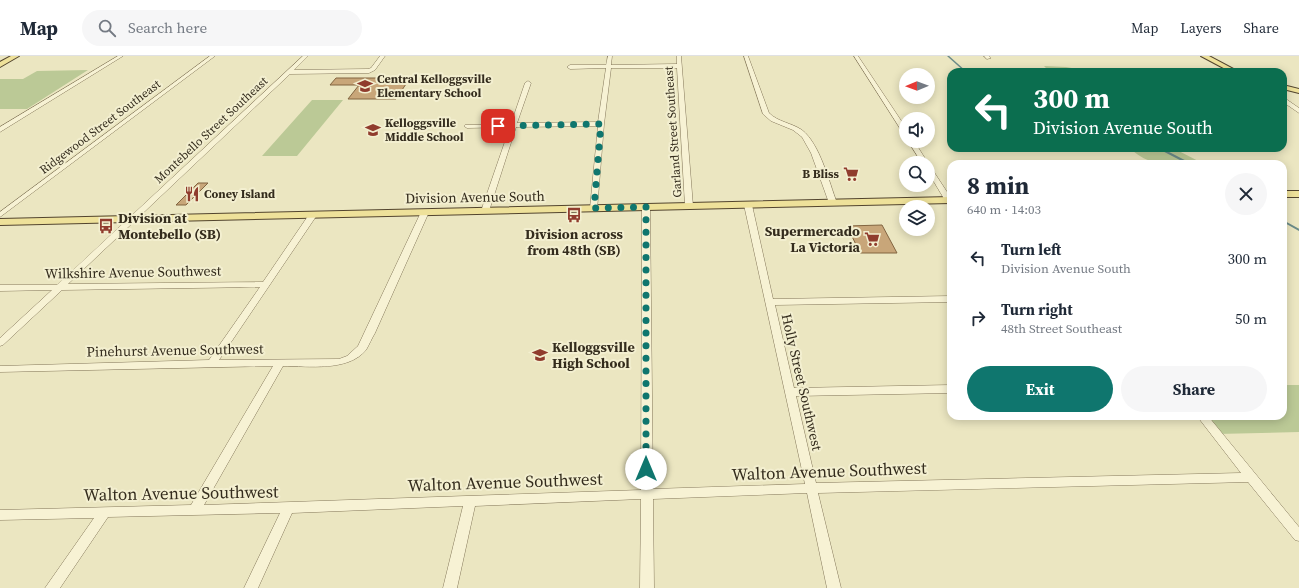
<!DOCTYPE html>
<meta charset="utf-8">
<style>
:root{--surface:#fff;--page:#f6f6f7;--text:#1f2937;--muted:#747a83;--line:#e0e1e3;--accent:#0f766e}
body{margin:0;font-family:"Source Serif 4",serif;background:var(--page);color:var(--text);height:100vh;display:flex;flex-direction:column;font-size:15px;white-space:nowrap}
*{box-sizing:border-box;margin:0}
p{font-size:13px;color:var(--muted)}
.icon{flex:none;width:22px;height:22px;fill:none;stroke:currentColor;stroke-width:2;stroke-linecap:round;stroke-linejoin:round}
.map{position:relative;flex:1;overflow:hidden}
.details{position:absolute;left:947px;top:104px;width:340px;height:260px;display:flex;flex-direction:column;background:var(--surface);border-radius:12px;box-shadow:0 2px 10px #0003}
.details>*{flex:none}
.top-card{position:absolute;left:947px;top:12px;width:340px;height:84px;border-radius:12px;box-shadow:0 2px 10px #0003;background:#0b6e4f;color:#fff;overflow:hidden}
.needle{width:26px;rotate:269deg}
.buttons{position:absolute;left:899px;top:12px;display:grid;gap:8px}
.buttons a{display:grid;place-items:center;width:36px;height:36px;border-radius:50%;background:var(--surface);box-shadow:0 2px 10px #0003;font-size:20px}
.pin{position:absolute;display:grid;place-items:center;width:34px;height:34px;color:#fff;margin:-17px;border-radius:8px;box-shadow:0 2px 6px #0006}
.me{position:absolute;width:44px;margin:-22px;rotate:0deg;stroke-linejoin:round;filter:drop-shadow(0 0 3px #0008)}
.turn{display:flex;align-items:center;gap:14px;height:84px;padding:0 20px;font-size:18px}
.turn .icon{width:52px;height:52px;stroke-width:2.5}
.turn b{display:block;font-size:28px;line-height:34px}
.round{display:grid;place-items:center;flex:none;width:42px;height:42px;border-radius:21px;background:var(--page)}
.overview{display:flex;align-items:center;justify-content:space-between;height:68px;padding:0 20px}
h1{font-size:24px;font-weight:700;line-height:30px}
.action{display:flex;gap:8px;margin-top:auto;padding:8px 20px}
.action a{flex:1;height:46px;border-radius:24px;background:var(--accent);color:#fff;font-size:16px;font-weight:700;line-height:46px;text-align:center}
.action a+a{background:var(--page);color:var(--text)}
ul{padding:0;list-style:none}
li{display:flex;align-items:center;gap:12px;height:60px;padding:0 20px}
li div{flex:1}
li b{display:block;font-size:15px}
li em{font-style:normal}
header{display:flex;align-items:center;gap:24px;box-sizing:border-box;height:56px;padding:0 20px;background:var(--surface);border-bottom:1px solid var(--line)}
header strong{font-size:19px}
nav{display:flex;gap:22px;margin-inline-start:auto;font-size:14px}
.search{width:280px;height:36px;background:var(--page);display:flex;align-items:center;gap:10px;box-sizing:border-box;padding:0 14px;border-radius:22px;color:var(--muted);font-size:15px}
.map>svg:first-child{display:block}
</style>
<header>
<strong>Map</strong>
<div class="search"><svg class="icon" aria-label="search" viewBox="0 0 24 24"><circle cx="10" cy="10" r="6"/><path d="M15 15l6 6"/></svg>Search here</div>
<nav><a>Map</a><a>Layers</a><a>Share</a></nav>
</header>
<div class="map">
<svg width="1299" height="532" viewBox="0 0 1299 532">
<rect width="100%" height="100%" fill="#ebe6c1"/>
<!-- green -->
<path fill="#bbc996" d="M1044,10l22,1 28,5h-44z
M88,14l-61,39h-27v-30h23l14,-8z
M312,44h31l-46,56h-35z
M1130,92h43l31,16c-26,0 -54,5 -74,-16z
M1283,329h16v47l-82,2 -15,-18h81z"/>
<g fill="none" stroke-linecap="round" stroke-linejoin="round">
<!-- stream-far1 -->
<path stroke="#6b8b89" stroke-width="1.5" d="M948,0l18,16"/>
<!-- stream -->
<path stroke="#6b8b89" stroke-width="2" d="M1159,92l31,16
M1283,165l16,9"/>
</g>
<!-- building -->
<path fill="#c8a679" stroke="#826541" d="M336,22h74l-14,21h-48l11,-14h-29z
M198,127h10l-22,22h-10z
M882,169l15,28h-37l-13,-27z"/>
<g fill="none" stroke-linecap="round" stroke-linejoin="round">
<!-- minor casing -->
<g stroke="#84775a" stroke-width="1">
<path id="minor" d="M118,0h5l-123,76v-5z
M210,0h5l-215,161v-5z
M303,0h5l-14,14 74,-1 3,-1 9,-12h5l-10,14 -6,3 -79,1 -222,210 195,-2 47,-69h6l1,2 -98,145 120,-1 8,-3 11,-10 63,-134 4,-2 4,2 -54,121c-3,5 -6,12 -9,17 -18,22 -58,16 -83,16l-79,139 437,-15 1,-283 4,-2 4,2 3,282 152,-5 -61,-279 4,-2 4,2 21,94 178,-3v6l-176,3 19,83 157,-3v8l-155,3 20,87 425,-10 -44,-57h11l91,111v14l-4,-1 -47,-58 -430,11 23,95h-14l-20,-95 -154,6 1,89h-14l1,-89 -166,7 -18,82h-14l20,-82 -171,7 -34,75h-14l36,-75 -172,4 -48,71h-15l49,-70 -94,2v-10l191,-5 82,-139 -273,6v-6l209,-6 51,-73 -198,3 -59,55 -3,1v-8l52,-48 -52,1v-6h57z
M608,0h4l-1,9 66,-1v-8h4l12,150 -1,2h-6l-1,-2 -8,-138h-66l-7,56 -7,86h-6l-1,-2 8,-82 -82,1 -27,84 -4,2h-3l-1,-2 29,-84 -43,1 -3,-2 1,-1 46,-1 14,-41 3,-2 3,2 -14,40 81,-1 8,-54 -36,1 -3,-2 3,-2h36z
M744,0h4l21,57c9,9 23,10 33,17 18,14 27,52 35,73l-1,2h-6l-1,-2 -18,-50 -9,-16 -9,-7 -22,-9 -8,-7z
M854,0h4l48,72v7l-3,-2z
M984,0h5l2,2 -4,1z
M1283,41l16,11v5l-16,-11z
M908,85h6l14,22h-6z
M928,109l2,1 21,32v4h-5l-18,-30z"/>
</g>
<!-- major casing -->
<g stroke="#52442e" stroke-width="2">
<path id="major" d="M11,0h8l-19,11v-5z
M1201,0h8l30,16h-8z
M1283,29l16,4v4l-16,-4z
M1283,135h16v6h-16z
M951,141v6l-951,22v-6z"/>
</g>
<!-- minor -->
<use href="#minor" fill="#f7f2d4" fill-rule="evenodd"/>
<!-- major -->
<use href="#major" fill="#eee19a" fill-rule="evenodd"/>
</g>
<g fill="none" stroke-linecap="round" stroke-linejoin="round">
<!-- route -->
<path stroke="#0f766e" stroke-width="7" stroke-dasharray="0 12.6" d="M498,70l103,-2 -7,84 52,-1v262"/>
</g>
<!-- icons -->
<defs>
<g id="school-bare" transform="scale(1.2)"><path d="M0-5L7-2L0 1L-7-2ZM-4 1L0 2.5L4 1V4Q0 6-4 4Z" fill="#903c2d" stroke="#f3efd0" stroke-width="2.5" paint-order="stroke"/></g>
<g id="supermarket-bare" transform="scale(1.2)"><path d="M-6-5.5h2.5l.6 2H6L4.5 2H-2.5L-4.4-4H-6ZM-1.5 3.2a1.3 1.3 0 1 0 .1 0ZM3 3.2a1.3 1.3 0 1 0 .1 0Z" fill="#903c2d" stroke="#f3efd0" stroke-width="2.5" paint-order="stroke"/></g>
<g id="restaurant-bare" transform="scale(1.2)"><path d="M-5-6h1v4h1v-4h1v4h1v-4h1v5L-1.5 .5V6h-2V.5L-5-1ZM5-6V6H3V1.5H1.5Q1.5-4 5-6Z" fill="#903c2d" stroke="#f3efd0" stroke-width="2.5" paint-order="stroke"/></g>
<g id="bus-bare" transform="scale(1.2)"><path d="M-5-6H5V4H4V6H2V4H-2V6H-4V4H-5ZM-3.5-4V0h7V-4ZM-3.5 1.2v1.5H-2V1.2ZM2 1.2v1.5H3.5V1.2Z" fill="#903c2d" stroke="#f3efd0" stroke-width="2.5" paint-order="stroke"/></g>
</defs>
<g fill-rule="evenodd">
<use href="#school-bare" x="365" y="30"/>
<use href="#school-bare" x="373" y="74"/>
<use href="#supermarket-bare" x="851" y="118"/>
<use href="#restaurant-bare" x="192" y="138"/>
<use href="#bus-bare" x="574" y="159"/>
<use href="#bus-bare" x="106" y="170"/>
<use href="#supermarket-bare" x="872" y="183"/>
<use href="#school-bare" x="540" y="299"/>
</g>
<g text-anchor="middle" stroke-width="4" stroke-linejoin="round" paint-order="stroke">
<!-- far-poi labels -->
<g font-size="12" font-weight="bold" fill="#342c1d" stroke="#f3efd0" text-anchor="start">
<text x="377" y="27">Central Kelloggsville<tspan x="377" dy="14">Elementary School</tspan></text>
<text x="385" y="71">Kelloggsville<tspan x="385" dy="14">Middle School</tspan></text>
<text x="839" y="122" text-anchor="end">B Bliss</text>
<text x="204" y="142">Coney Island</text>
</g>
<!-- far-street labels -->
<g font-size="12" fill="#342c1d" stroke="#f3efd0">
<text transform="translate(100 71) rotate(-37)" y="4">Ridgewood Street Southeast</text>
<text transform="translate(211 74) rotate(-43)" y="4">Montebello Street Southeast</text>
<text transform="translate(673 76) rotate(-94)" y="4">Garland Street Southeast</text>
</g>
<!-- street labels -->
<g font-size="14" fill="#342c1d" stroke="#f3efd0">
<text transform="translate(475 141) rotate(-1)" y="5">Division Avenue South</text>
<text transform="translate(133 216) rotate(-1)" y="5">Wilkshire Avenue Southwest</text>
<text transform="translate(175 294) rotate(-1)" y="5">Pinehurst Avenue Southwest</text>
<text transform="translate(802 326) rotate(77)" y="5">Holly Street Southwest</text>
</g>
<!-- poi labels -->
<g font-size="14" font-weight="bold" fill="#342c1d" stroke="#f3efd0" text-anchor="start">
<text x="118" y="167">Division at<tspan x="118" dy="16">Montebello (SB)</tspan></text>
<text x="860" y="180" text-anchor="end">Supermercado<tspan x="860" dy="16">La Victoria</tspan></text>
<text x="574" y="183" text-anchor="middle">Division across<tspan x="574" dy="16">from 48th (SB)</tspan></text>
<text x="552" y="296">Kelloggsville<tspan x="552" dy="16">High School</tspan></text>
</g>
<!-- near-street labels -->
<g font-size="17" fill="#342c1d" stroke="#f3efd0">
<text transform="translate(829 415) rotate(-2)" y="6">Walton Avenue Southwest</text>
<text transform="translate(505 426) rotate(-2)" y="6">Walton Avenue Southwest</text>
<text transform="translate(181 437) rotate(-1)" y="6">Walton Avenue Southwest</text>
</g>
</g>
</svg>
<div class="buttons">
<a><svg class="needle" viewBox="-14 -14 28 28"><path d="M0-13l5 13h-10z" fill="#e53935"/><path d="M0 13l5-13h-10z" fill="#747a83"/></svg></a>
<a><svg class="icon" aria-label="sound" viewBox="0 0 24 24"><path d="M4 9h4l5-4v14l-5-4H4zM17 9q2 3 0 6"/></svg></a>
<a><svg class="icon" aria-label="search" viewBox="0 0 24 24"><circle cx="10" cy="10" r="6"/><path d="M15 15l6 6"/></svg></a>
<a><svg class="icon" aria-label="layers" viewBox="0 0 24 24"><path d="M12 4l9 5-9 5-9-5zM3 14l9 5 9-5"/></svg></a>
</div>
<div class="pin" style="left:498px;top:70px;background:#d93025"><svg class="icon" aria-label="arrive" viewBox="0 0 24 24"><path d="M6 21V4h12l-3 4 3 4H6"/></svg></div>
<svg class="me" style="left:646px;top:413px" viewBox="-20 -20 40 40"><circle r="19" fill="#fff"/><path d="M0-13L10 11 0 6-10 11z" fill="#0f766e"/></svg>
<div class="top-card">
<div class="turn"><svg class="icon" aria-label="left" viewBox="0 0 24 24"><path d="M17 20v-9H6M10 6l-5 5 5 5"/></svg><div><b>300 m</b>Division Avenue South</div></div>
</div>
<section class="details">
<div class="overview"><div><h1>8 min</h1><p>640 m · 14:03</p></div><a class="round"><svg class="icon" aria-label="close" viewBox="0 0 24 24"><path d="M6 6l12 12M18 6L6 18"/></svg></a></div>
<ul>
<li><svg class="icon" aria-label="left" viewBox="0 0 24 24"><path d="M17 20v-9H6M10 6l-5 5 5 5"/></svg><div><b>Turn left</b><p>Division Avenue South</p></div><em>300 m</em></li>
<li><svg class="icon" aria-label="right" viewBox="0 0 24 24"><path d="M7 20v-9h11M14 6l5 5-5 5"/></svg><div><b>Turn right</b><p>48th Street Southeast</p></div><em>50 m</em></li>
</ul>
<div class="action"><a>Exit</a><a>Share</a></div>
</section>
</div>
